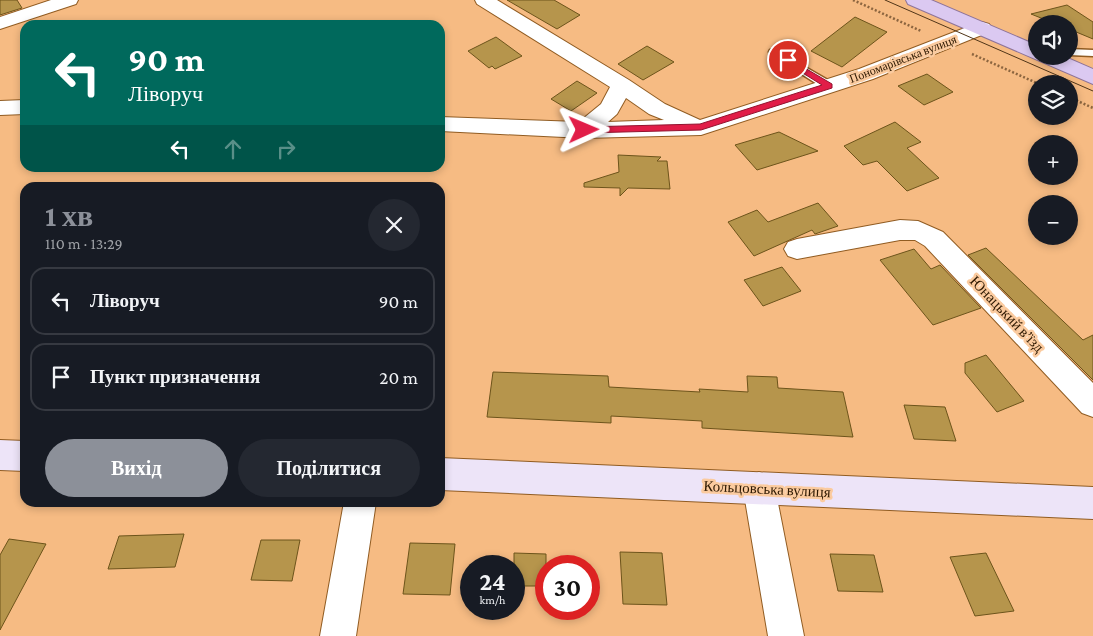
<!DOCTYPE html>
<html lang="uk">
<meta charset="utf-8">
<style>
:root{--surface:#171b24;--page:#242831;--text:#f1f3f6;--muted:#9ea1a6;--line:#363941;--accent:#8c9099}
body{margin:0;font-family:"Crimson Pro",serif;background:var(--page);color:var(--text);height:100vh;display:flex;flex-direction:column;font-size:19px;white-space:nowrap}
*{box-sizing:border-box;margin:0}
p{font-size:16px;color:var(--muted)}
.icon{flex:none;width:28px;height:28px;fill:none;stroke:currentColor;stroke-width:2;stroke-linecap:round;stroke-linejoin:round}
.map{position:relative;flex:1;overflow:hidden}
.side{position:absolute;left:20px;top:182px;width:425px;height:325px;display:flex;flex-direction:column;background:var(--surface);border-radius:15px;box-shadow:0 2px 8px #0003}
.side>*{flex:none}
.hud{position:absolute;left:20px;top:20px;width:425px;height:152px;border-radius:15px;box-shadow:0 2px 8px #0003;background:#00695c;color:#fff;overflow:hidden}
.fabs{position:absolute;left:1028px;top:15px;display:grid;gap:10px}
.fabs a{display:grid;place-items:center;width:50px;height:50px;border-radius:50%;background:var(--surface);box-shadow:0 2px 8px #0003;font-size:25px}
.speed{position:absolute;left:460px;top:555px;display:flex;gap:10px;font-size:25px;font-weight:700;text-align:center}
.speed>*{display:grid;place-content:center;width:65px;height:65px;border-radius:50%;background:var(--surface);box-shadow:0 2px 8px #0003;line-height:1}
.speed small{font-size:12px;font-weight:400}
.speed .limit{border:8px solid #d22;background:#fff;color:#111}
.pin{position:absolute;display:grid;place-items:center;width:42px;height:42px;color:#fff;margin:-21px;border:2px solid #fff;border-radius:50%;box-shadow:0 1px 5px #0007}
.me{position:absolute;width:55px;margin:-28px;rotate:89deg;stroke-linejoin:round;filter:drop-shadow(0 0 4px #0008)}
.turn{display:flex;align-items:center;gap:18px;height:105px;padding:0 25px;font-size:22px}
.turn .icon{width:65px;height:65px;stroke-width:2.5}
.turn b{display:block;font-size:35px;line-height:42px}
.lanes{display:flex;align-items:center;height:48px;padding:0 25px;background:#0003;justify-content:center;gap:25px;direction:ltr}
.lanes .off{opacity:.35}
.round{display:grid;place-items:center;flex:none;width:52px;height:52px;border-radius:26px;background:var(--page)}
.summary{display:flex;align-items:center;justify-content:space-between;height:85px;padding:0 25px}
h1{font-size:30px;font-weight:700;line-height:38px;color:var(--accent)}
.button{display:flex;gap:10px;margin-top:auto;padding:10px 25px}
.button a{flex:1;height:58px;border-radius:30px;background:var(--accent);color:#fff;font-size:20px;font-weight:700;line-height:58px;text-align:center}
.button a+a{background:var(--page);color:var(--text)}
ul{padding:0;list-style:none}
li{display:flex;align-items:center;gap:15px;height:68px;margin:0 10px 8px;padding:0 15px;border:2px solid var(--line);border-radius:15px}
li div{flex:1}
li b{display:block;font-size:19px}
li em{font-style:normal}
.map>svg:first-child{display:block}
</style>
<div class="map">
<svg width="1093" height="636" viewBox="0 0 1093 636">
<rect width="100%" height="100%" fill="#f6bb83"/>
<!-- building -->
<path fill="#b6954c" stroke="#6d541b" d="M0,0h17l5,8 -22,7z
M507,0h47l26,15 -23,14z
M1067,5l26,17v17l-24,-10v-5h-13l-25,-10z
M855,17l32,15 -45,35 -31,-16z
M496,37l26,19 -27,13 -3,-3 -3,2 -21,-17z
M647,46l27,16 -31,18 -25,-16z
M927,74l26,18 -29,13 -26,-19z
M577,81l20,12 -26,18 -20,-12z
M895,122l26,20 -14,6 32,30 -32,13 -30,-30 -14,4 -19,-19z
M779,132l39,19 -61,19 -22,-25z
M618,155l43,2 -4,4h10l3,28 -42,-1 -8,8v-8l-36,-1v-4l35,-11z
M818,203l20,23 -23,8 -3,-4 -58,26 -26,-34 29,-12 11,12z
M986,248l97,92 10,-5v45l-125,-125z
M914,249l17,20 9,-4 41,43 -48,17 -53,-65z
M782,267l19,24 -38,15 -19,-26z
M986,355l38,46 -27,11 -32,-39v-10z
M493,372l115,4 1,11 91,5 -1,-3 49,3 -1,-16 30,1 1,11 65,4 10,45 -151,-9v-7l-91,-5v7l-124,-6z
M904,405l41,2 11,34 -42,-2z
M184,534l-9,33 -67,2 11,-33z
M9,539l37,5 -46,86v-75z
M261,540h39l-8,41 -41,-1z
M410,543l45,1 -5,51 -47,-1z
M620,552l42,1 5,52 -44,-1z
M514,553l32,1v32h-32z
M986,553l28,58 -39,5 -25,-59z
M830,554l44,1 9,37 -45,-1z"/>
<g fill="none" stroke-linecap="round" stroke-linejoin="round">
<!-- lane casing -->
<g stroke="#915c22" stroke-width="3">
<path id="lane" d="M774,49l59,34 2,3 -2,3h-8l-55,-35 -1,-2 1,-2z
M1069,49l24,1v6l-24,-1z"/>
</g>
<!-- street casing -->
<g stroke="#915c22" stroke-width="2">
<path id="street" d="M51,0h27l-2,4 -76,25v-12z
M475,0h22l132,80 36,24 35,16 159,-51 116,-45 7,-2 7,2 3,4 -3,4 -116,47 -172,56 -117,3 -144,-7v-14l139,5 22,-18 9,-17 -133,-83zM626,98l23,16 15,6 -56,2 9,-8z
M25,100v14l-25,1v-14z
M900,220l18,1 25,11 150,151v34l-11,-4 -157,-167 -10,-6h-15l-103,19 -9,-3 -4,-7 4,-7 9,-3z
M759,472l11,5 5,11 29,148h-36l-25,-148 5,-11z
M344,502h32l-20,134h-36z"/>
</g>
<!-- secondary casing -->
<g stroke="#915c22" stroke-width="2">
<path id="secondary" d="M0,440l25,1v30l-25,-1z
M440,458l653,29v32l-653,-29z"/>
</g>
<!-- primary casing -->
<g stroke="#8f7498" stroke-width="2">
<path id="primary" d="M906,0h25l105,45v11h27l30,13v15l-185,-80z"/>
</g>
<!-- path -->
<path stroke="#8c653f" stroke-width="2.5" stroke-dasharray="2 2" stroke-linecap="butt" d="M853,0l68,31
M972,54l67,30
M1069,97l24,11"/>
<!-- lane -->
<use href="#lane" fill="#fff" fill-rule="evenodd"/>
<!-- street -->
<use href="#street" fill="#fff" fill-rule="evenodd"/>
<!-- secondary -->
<use href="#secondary" fill="#ede4f8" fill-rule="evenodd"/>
<!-- primary -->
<use href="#primary" fill="#dbc9f1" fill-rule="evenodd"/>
<!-- tram -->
<path stroke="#503518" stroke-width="1" d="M885,0l208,91"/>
</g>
<!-- route -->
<path fill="#e11d48" stroke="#92132f" d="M788,58l44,26v4l-131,42 -117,3 -5,-3 5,-3 116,-3 122,-39 -37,-23 -2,-2z"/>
<g text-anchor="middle" stroke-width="5" stroke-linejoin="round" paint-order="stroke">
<!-- far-street labels -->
<g font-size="12" fill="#2e1902" stroke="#fbcb9f">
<text transform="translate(903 59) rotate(-21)" y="4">Пономарівська вулиця</text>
</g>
<!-- street labels -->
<g font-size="15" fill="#2e1902" stroke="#fbcb9f">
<text transform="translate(1007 314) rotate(46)" y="5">Юнацький в’їзд</text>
<text transform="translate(767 489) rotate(3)" y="5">Кольцовська вулиця</text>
</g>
</g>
</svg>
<div class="fabs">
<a><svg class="icon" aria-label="sound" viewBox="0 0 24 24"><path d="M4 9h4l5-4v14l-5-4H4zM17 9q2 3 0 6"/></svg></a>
<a><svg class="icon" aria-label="layers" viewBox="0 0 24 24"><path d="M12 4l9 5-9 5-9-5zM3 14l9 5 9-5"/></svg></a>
<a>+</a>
<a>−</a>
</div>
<div class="speed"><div>24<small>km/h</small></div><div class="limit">30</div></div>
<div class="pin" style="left:788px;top:60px;background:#d93025"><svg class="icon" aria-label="arrive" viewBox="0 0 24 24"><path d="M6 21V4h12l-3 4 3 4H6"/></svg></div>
<svg class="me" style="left:584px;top:130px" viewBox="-20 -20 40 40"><path d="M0-17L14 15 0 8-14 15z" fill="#e11d48" stroke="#fff" stroke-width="4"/></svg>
<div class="hud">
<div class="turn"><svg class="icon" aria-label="left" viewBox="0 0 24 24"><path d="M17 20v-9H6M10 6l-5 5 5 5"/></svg><div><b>90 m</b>Ліворуч</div></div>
<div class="lanes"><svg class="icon" aria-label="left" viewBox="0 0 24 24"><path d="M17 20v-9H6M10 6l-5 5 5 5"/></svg><svg class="icon off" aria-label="ahead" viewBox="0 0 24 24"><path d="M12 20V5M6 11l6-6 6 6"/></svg><svg class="icon off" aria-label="right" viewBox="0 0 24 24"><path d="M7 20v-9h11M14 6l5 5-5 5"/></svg></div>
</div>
<section class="side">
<div class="summary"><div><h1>1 хв</h1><p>110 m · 13:29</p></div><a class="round"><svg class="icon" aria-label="close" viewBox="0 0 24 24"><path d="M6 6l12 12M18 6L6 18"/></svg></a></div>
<ul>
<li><svg class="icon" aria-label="left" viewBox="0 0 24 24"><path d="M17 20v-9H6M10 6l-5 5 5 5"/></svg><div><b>Ліворуч</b></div><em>90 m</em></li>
<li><svg class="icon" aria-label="arrive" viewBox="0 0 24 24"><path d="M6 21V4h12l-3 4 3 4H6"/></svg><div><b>Пункт призначення</b></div><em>20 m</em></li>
</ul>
<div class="button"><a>Вихід</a><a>Поділитися</a></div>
</section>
</div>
